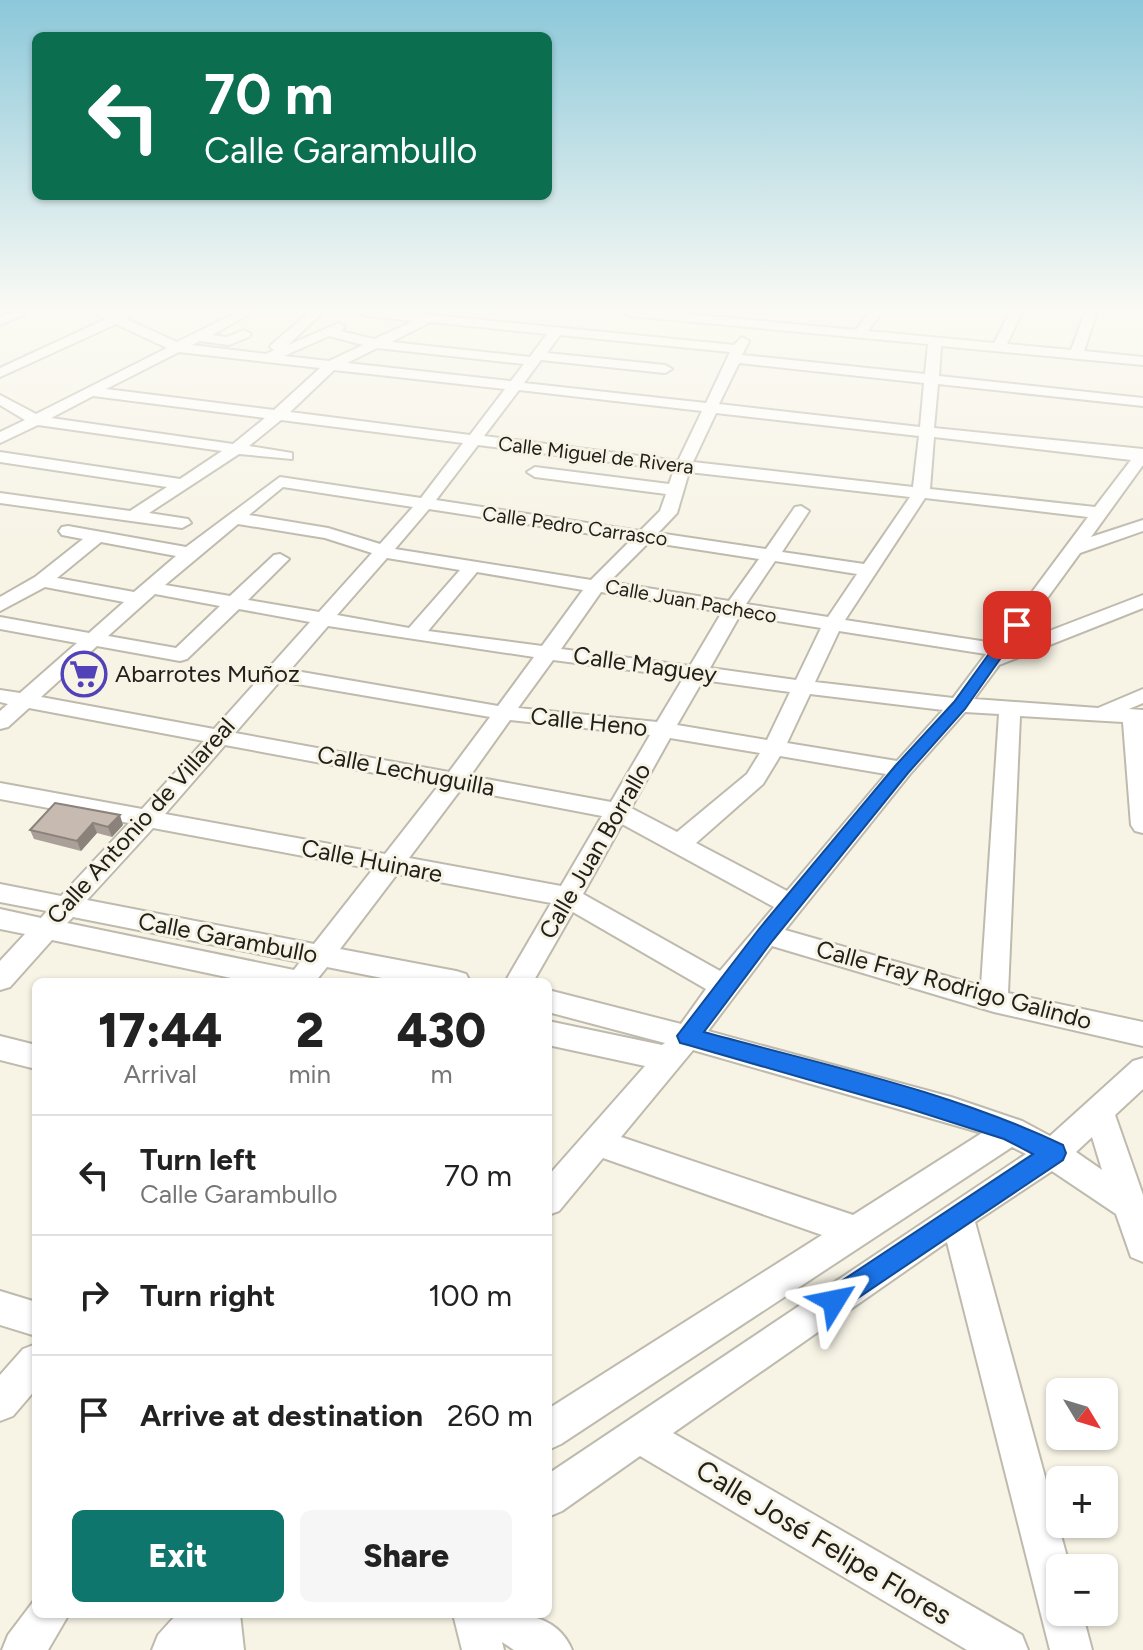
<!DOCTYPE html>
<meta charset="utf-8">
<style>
:root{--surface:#fff;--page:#f6f6f6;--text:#222;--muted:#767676;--line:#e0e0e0;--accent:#0f766e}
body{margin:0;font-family:Figtree,sans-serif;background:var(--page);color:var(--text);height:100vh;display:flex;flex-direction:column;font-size:30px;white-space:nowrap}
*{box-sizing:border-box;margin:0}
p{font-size:26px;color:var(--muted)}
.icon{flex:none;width:44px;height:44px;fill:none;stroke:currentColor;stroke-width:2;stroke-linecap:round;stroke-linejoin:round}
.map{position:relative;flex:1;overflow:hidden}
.panel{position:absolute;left:32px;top:978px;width:520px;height:640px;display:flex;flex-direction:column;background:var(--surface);border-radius:12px;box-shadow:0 2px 6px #0004}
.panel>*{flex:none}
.hud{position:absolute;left:32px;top:32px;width:520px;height:168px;border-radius:12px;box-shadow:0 2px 6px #0004;background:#0b6e4f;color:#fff;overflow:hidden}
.needle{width:52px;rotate:128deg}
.controls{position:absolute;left:1046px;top:1378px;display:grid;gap:16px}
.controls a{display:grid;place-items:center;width:72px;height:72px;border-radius:12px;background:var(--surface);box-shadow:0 2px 6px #0004;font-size:40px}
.pin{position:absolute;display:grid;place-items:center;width:68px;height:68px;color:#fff;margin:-34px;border-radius:16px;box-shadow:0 4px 12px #0006}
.me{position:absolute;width:88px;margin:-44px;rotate:55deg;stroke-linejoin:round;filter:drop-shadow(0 0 6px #0008)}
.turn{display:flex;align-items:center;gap:28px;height:168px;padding:0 40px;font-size:36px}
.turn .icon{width:104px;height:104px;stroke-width:2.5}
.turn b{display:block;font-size:56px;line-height:68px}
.eta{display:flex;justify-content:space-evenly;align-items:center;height:136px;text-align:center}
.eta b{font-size:48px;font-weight:800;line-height:56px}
.action{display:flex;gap:16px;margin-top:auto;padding:16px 40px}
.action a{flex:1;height:92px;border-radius:12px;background:var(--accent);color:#fff;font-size:32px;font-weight:800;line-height:92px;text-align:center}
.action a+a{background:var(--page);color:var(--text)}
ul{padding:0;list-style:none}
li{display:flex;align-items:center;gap:24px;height:120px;padding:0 40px;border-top:2px solid var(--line)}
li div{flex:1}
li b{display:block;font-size:30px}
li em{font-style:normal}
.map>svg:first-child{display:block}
</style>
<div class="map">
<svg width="1143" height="1650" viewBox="0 0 1143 1650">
<rect width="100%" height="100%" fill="#f7f4e6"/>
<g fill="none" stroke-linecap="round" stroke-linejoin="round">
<!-- minor casing -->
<g stroke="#bebaad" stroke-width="4">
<path id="minor" d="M12,312h17l-29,13v-8z
M94,312h35l2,3 -5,4 51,23 61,-30h15l-41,23 15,2 17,-7 7,4 -2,3 -20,8 -29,-4 -8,4 74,9 8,-4 -4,-3 2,-3 38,-32h13l-35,33 51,-22 6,4 -5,4 34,8 40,-18 -48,-5 -6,-4h43l331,33 8,-8 7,4 -7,14 183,19 3,-30 -298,-28 -6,-4h44l188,18 14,-18h12l-14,19 126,12 16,-31h12l-15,32 64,6 14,-38h12l-13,39 59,6v8l-202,-19 -2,30 204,22v8l-205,-22 -4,44 209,21v16l-52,72 52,-17v11l-63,22 -67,92 130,-50v13l-144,57 -25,34 124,9 45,-19v14l-14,6 14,1v123l-8,-2 -4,-6 -8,-103 -103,-6 -12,277 135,29v24l-149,-34 -222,-66 -64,85 243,66 71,24 28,15 83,-75 10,-3v31l-28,26 28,80v67l-12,-5 -15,-43 -64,-43 -77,51 95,346h-10v44h22l10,38h-42l-103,-408 -274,191 349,202 6,15h-61l-327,-194 -78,55 -14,6v-43l478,-320 -14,-7 -451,297 -13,6v-41l274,-174 -219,-77 -44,53 -11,4v-39l97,-110 -97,-21v-24l114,24 3,-2 -117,-31v-22l133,34 25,-35 -133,-77 -40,70h-28l46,-79 -154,-29 -57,75 116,22 10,3 4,8h-68l-75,-15 -12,15h-65l-198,-42 -42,47 -10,3v-29l25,-27 -25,-5v-20l41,9 6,-7 -47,-9v-18l61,12 68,-73 -129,-24v-16l142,26 62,-68 -175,-33 -21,19 -8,2v-18l8,-7 -8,-2v-12l20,3 57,-50 -77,-14v-12l89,16 35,-31 -79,-15 -45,24v-14l35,-20 48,-38 -21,-4 -3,-4 3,-4 6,-1 118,21 94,-70 141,21 42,-55 -182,-23 -32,26 43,7v6l-53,-5 -90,59 39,6 3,4 -9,5 -182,-25v-10l130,18 37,-24 -167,-25v-10l180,27 42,-28 -184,-26 -38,18v-11l25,-12 -25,-15v-10l36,19 131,-66 -51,-24 -116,53v-9l106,-49zM431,322l116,12 -17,23 -139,-15zM560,335l170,17 -24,51 -182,-20 17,-23 124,13 7,-4 -7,-4 -118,-12zM329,336l34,9 -34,16 -45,-5zM377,348l147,16 -13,17 -164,-18zM179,352l141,16 -46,42 -168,-21zM739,363l185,20 -4,44 -201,-23zM334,370l171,19 -35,46 -180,-23zM519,390l183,21 -24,50 -194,-25zM93,396l172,22 -32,26 -182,-26zM716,413l203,23 -6,51 -220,-25zM934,437l197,23 -36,47 -165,-18zM478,445l196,25 -5,14 -134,-17 -8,5 8,5 131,17 -6,17 -20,20 -204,-31zM689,472l221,25 -46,67 -82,-12 27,-41 -8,-5 -6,1 -29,42 -108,-16 19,-20zM283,487l130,20 -33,37 -52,-16 -79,-13zM925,498l163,19 -94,126 -149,-23zM429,509l202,31 -40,40 -196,-31zM238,524l87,14 47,15 -53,59 -71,-12 41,-41 -9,-5 -6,1 -44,41 -65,-11zM101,542l75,14 -42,36 -77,-14zM649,542l110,17 -30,42 -120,-19zM387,558l73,12 -51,58 -72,-13zM775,561l82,13 -29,43 -82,-13zM477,572l106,18 -41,56 -114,-15zM601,592l121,20 -32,54 -129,-17zM155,594l65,12 -44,42 -68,-12zM239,609l71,13 -96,107 -173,-32 56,-51 83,15 7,-2zM740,615l81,13 -25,52 -86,-12zM328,626l206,31 -36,49 -208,-36zM839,631l147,23 -33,44 -138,-16zM553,660l131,17 -27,45 -139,-14zM703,680l87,12 -23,48 -90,-15zM280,681l210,36 -41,55 -214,-39zM810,694l133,16 -46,51 -110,-18zM965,712l34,2 -18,272 -196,-56 125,-156zM510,720l140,15 -39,67 -141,-26zM670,738l90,15 -13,21 -70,58 -46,-24zM225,745l214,40 -54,69 -220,-40zM780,756l106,18 -99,117 -91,-48 67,-59zM461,789l141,27 -41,70 -152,-28zM622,824l152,83 -54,64 -137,-77zM153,828l220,41 -59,75 -227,-44zM73,917l227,45 -6,8 -227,-47zM693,1050l289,83 -129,82 -232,-78zM1092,1137l10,33 -26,-18z
M0,1036l36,9v24l-36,-9z
M0,1291l36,11v34l-36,-11z
M36,1344v45l-23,27 -13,5v-46l23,-26z
M36,1598v16h33l-21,36h-46l6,-15z
M177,1614h63l4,36h-92l6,-15z
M453,1614c42,0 100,-11 119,36h-58l-12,-8 2,8h-42z"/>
</g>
<!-- minor -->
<use href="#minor" fill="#fff" fill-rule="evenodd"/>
</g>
<!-- wall -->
<path fill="#aaa098" d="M55,803l68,22 -11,12 -15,-4 -16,18 -47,-12 -4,-9z"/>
<!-- shaded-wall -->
<path fill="#8b827c" d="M120,815l3,10 -11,12 -4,-10z
M93,823l4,10 -16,18 -4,-10z"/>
<!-- building -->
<path fill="#c6bab1" stroke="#8b827c" stroke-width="2" d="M55,803l65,12 -12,12 -15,-4 -16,18 -47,-11z"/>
<!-- sky -->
<linearGradient id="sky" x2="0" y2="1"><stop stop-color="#8cc8da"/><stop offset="0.57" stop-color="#fbfaf4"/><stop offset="1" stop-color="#fbfaf4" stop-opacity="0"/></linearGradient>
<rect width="1143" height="543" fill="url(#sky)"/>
<!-- route -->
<path fill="#1a73e8" stroke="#114b97" stroke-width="2" d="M1017,620l7,5 -59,84 -57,64 -135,167 -69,92c120,33 246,59 359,113l3,8 -3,7 -229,154 -9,-4 -4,-9 4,-9 208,-138 -29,-15 -97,-31 -219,-63 -8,-2 -3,-7 82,-107 137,-164 58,-63 58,-80z"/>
<!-- icons -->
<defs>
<g id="supermarket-ring" transform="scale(2.3)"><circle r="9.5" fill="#f7f4e6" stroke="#5242b9" stroke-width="1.5"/><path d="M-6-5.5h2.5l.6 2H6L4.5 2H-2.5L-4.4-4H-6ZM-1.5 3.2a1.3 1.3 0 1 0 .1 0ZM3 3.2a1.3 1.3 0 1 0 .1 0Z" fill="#5242b9"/></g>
</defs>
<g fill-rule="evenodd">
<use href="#supermarket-ring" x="84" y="674"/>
</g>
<g text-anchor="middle" stroke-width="6" stroke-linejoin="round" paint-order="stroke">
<!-- far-street labels -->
<g font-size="20" fill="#21201b" stroke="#f7f4e6">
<text transform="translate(596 455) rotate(7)" y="7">Calle Miguel de Rivera</text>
<text transform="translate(575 526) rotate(8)" y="7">Calle Pedro Carrasco</text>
<text transform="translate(691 601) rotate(10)" y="7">Calle Juan Pacheco</text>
</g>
<!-- street labels -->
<g font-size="24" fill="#21201b" stroke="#f7f4e6">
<text transform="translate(645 665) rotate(8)" y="8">Calle Maguey</text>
<text transform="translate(589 722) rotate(6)" y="8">Calle Heno</text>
<text transform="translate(406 771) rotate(11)" y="8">Calle Lechuguilla</text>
<text transform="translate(141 821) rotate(-48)" y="8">Calle Antonio de Villareal</text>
<text transform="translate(595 851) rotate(-60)" y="8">Calle Juan Borrallo</text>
<text transform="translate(372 861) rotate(11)" y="8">Calle Huinare</text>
<text transform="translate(228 938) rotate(11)" y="8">Calle Garambullo</text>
<text transform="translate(954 985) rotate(15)" y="8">Calle Fray Rodrigo Galindo</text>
</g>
<!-- poi labels -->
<g font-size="24" fill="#21201b" stroke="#f7f4e6" text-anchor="start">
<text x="115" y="682">Abarrotes Muñoz</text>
</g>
<!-- near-street labels -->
<g font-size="28" fill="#21201b" stroke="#f7f4e6">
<text transform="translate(824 1542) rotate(31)" y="10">Calle José Felipe Flores</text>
</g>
</g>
</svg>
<div class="controls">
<a><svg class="needle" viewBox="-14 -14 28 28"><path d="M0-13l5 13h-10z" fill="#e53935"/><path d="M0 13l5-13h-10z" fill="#767676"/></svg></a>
<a>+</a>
<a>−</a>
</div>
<div class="pin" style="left:1017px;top:625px;background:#d93025"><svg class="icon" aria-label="arrive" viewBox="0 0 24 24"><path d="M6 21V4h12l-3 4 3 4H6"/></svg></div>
<svg class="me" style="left:834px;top:1301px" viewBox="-20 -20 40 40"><path d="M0-17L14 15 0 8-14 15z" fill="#1a73e8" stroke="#fff" stroke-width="4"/></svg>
<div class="hud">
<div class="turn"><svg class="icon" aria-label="left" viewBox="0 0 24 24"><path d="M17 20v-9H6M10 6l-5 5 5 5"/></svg><div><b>70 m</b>Calle Garambullo</div></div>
</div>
<section class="panel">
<div class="eta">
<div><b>17:44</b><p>Arrival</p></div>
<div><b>2</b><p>min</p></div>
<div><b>430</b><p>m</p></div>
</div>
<ul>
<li><svg class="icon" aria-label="left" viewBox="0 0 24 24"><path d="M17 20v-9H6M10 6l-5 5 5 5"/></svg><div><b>Turn left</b><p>Calle Garambullo</p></div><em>70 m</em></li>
<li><svg class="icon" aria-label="right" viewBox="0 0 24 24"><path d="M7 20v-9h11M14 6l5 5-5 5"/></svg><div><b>Turn right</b></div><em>100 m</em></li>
<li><svg class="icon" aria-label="arrive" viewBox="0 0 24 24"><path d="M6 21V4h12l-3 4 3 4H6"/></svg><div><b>Arrive at destination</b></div><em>260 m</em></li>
</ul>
<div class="action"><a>Exit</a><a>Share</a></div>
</section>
</div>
